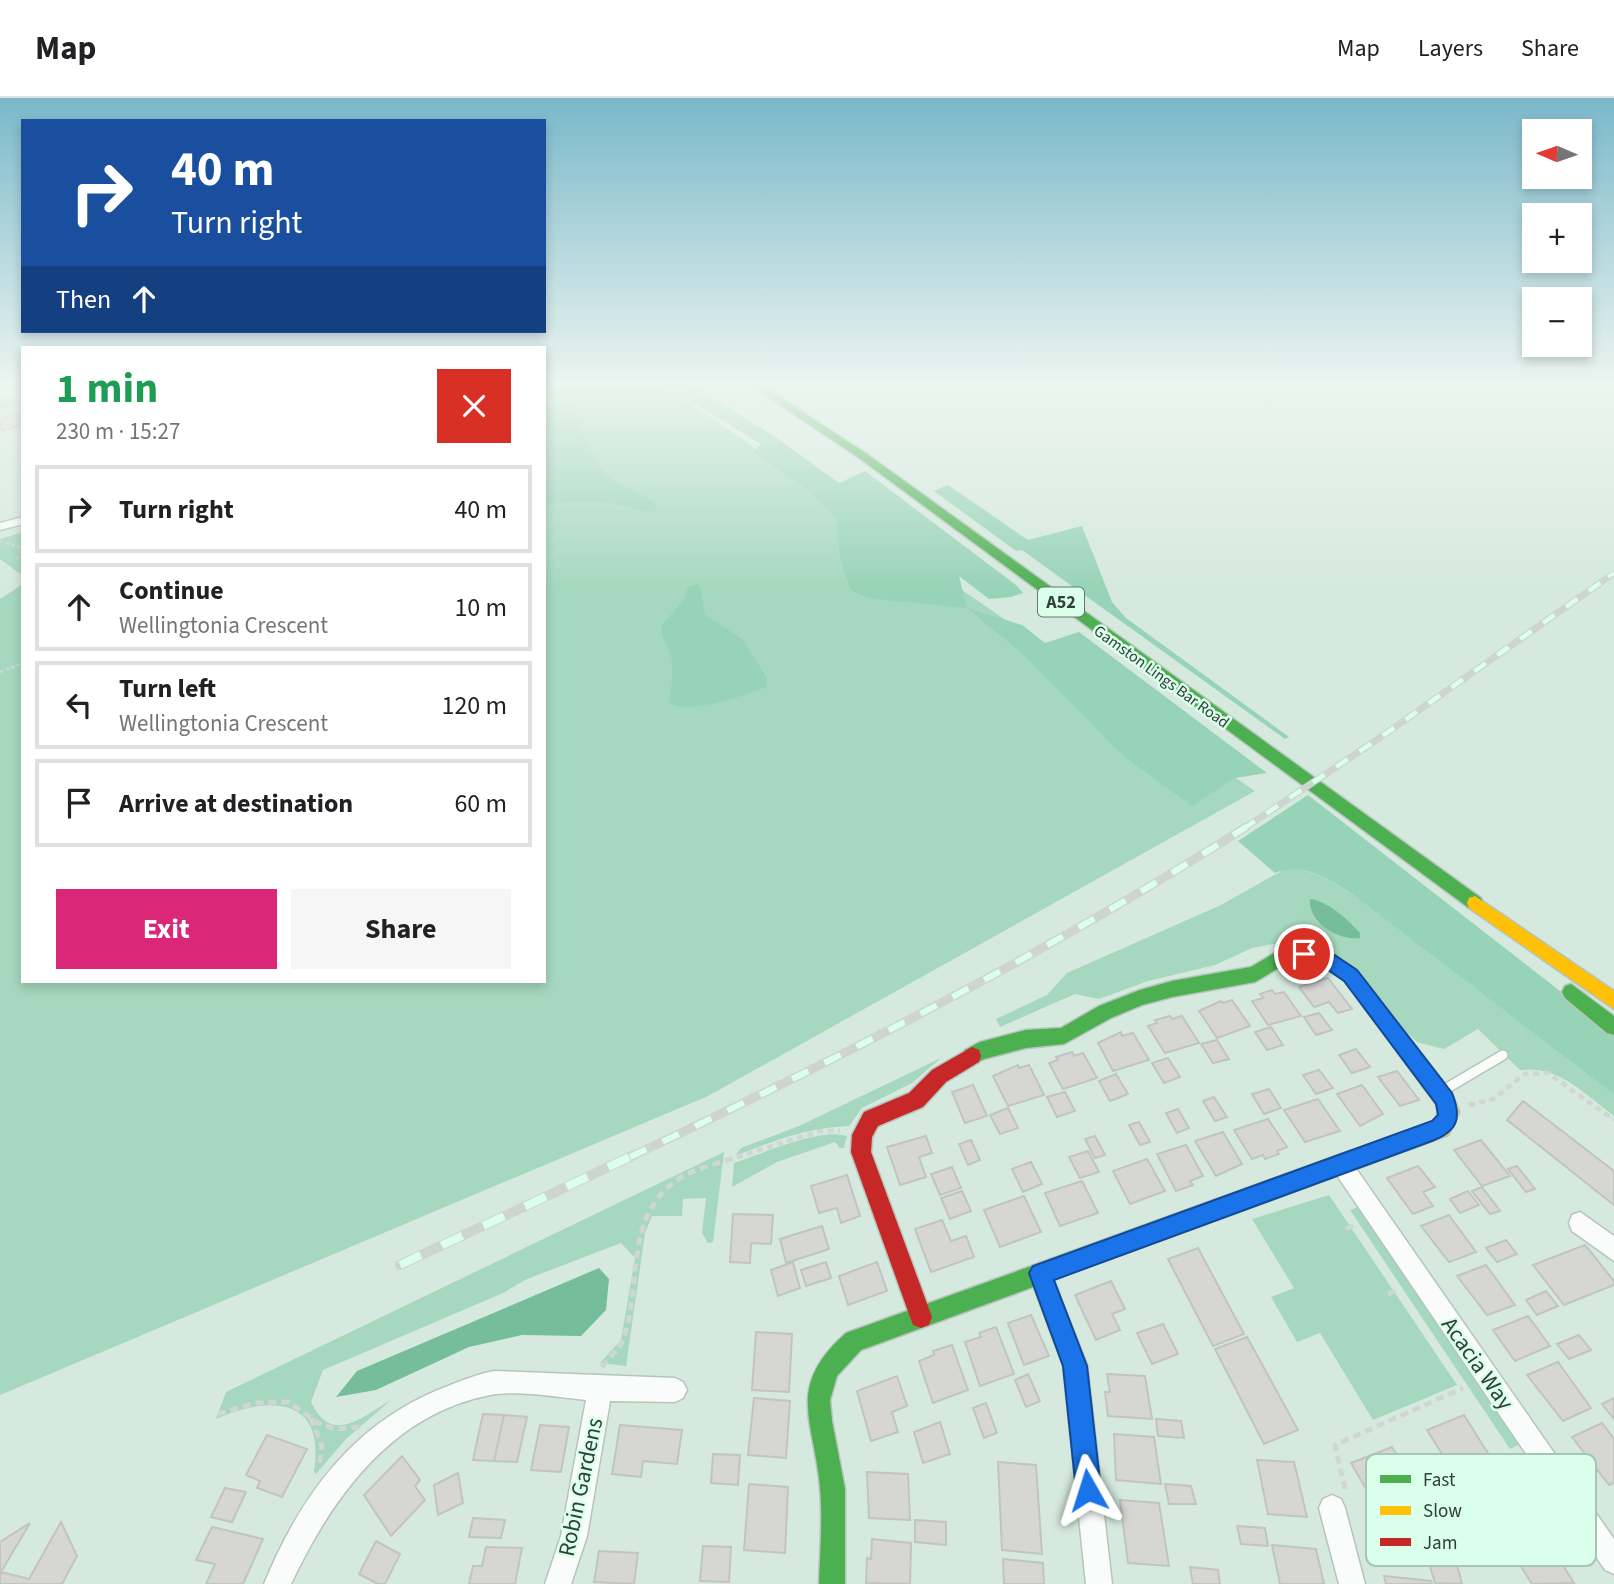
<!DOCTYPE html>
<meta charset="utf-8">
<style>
:root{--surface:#fff;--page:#f6f6f6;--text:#202124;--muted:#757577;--line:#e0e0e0;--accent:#db2777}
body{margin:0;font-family:"Source Sans 3",sans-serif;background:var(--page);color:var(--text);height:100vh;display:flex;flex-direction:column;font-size:26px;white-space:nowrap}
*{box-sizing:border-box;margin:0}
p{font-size:23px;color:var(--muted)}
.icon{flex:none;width:38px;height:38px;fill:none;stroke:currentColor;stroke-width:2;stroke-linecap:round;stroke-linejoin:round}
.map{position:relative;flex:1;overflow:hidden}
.side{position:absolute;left:21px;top:248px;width:525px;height:637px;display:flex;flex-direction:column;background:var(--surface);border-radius:0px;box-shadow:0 4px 10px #0003}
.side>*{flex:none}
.guide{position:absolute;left:21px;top:21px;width:525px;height:214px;border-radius:0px;box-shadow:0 4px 10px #0003;background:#1a4fa0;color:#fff;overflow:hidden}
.needle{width:46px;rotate:272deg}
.tools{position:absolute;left:1522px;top:21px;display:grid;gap:14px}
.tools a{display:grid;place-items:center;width:70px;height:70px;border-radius:0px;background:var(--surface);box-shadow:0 4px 10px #0003;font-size:35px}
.pin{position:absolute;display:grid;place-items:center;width:60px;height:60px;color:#fff;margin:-30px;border:4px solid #fff;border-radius:50%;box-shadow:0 2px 7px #0007}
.me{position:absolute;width:77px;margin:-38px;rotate:354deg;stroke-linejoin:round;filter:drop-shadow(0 0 5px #0008)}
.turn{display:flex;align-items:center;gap:24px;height:147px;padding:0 35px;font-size:32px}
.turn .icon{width:91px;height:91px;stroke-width:2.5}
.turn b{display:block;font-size:49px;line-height:60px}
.then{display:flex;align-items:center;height:66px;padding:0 35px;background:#0003;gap:14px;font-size:26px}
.round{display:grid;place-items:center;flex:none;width:74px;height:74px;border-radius:0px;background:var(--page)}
.overview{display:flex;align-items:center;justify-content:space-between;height:119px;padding:0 35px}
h1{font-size:42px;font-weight:700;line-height:52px;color:#1e9e55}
.primary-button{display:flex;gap:14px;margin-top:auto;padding:14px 35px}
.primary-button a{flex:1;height:80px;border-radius:0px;background:var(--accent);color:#fff;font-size:28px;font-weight:700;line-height:80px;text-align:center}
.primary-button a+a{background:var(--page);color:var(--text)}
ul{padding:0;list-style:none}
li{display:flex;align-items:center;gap:21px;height:88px;margin:0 14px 10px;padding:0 21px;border:4px solid var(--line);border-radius:0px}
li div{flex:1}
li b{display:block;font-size:26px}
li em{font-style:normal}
header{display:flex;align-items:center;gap:42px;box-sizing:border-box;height:98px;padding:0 35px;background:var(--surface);border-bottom:2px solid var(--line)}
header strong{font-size:33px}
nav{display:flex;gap:38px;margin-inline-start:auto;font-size:24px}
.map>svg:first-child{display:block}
</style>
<header>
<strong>Map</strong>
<nav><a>Map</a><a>Layers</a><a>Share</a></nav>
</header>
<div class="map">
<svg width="1614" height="1486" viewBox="0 0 1614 1486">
<rect width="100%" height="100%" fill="#d5e9de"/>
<!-- green -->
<path fill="#a5d8be" d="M544,285h116l595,408 -547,305 -708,299v-796l23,-15v398h521z
M23,434v44l-23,-17v-20z
M1285,771c25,-1 42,10 63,22l266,204v21c-31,-23 -54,-50 -94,-46l-42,-41 -34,20 -27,-7 -99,-95 -33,-5 -33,6 -37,17 -67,16 -49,18 -24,-5 -75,33 -4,-8 51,-24 20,-22 154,-68z
M941,960l-29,25 -50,25 -13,18c-40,1 -76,15 -114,30l6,-8 58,-22z
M835,1036l12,2 -3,12h-4l-5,-6 -58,20 -45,25 2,-24c33,-11 66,-27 101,-29z
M724,1054l-11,90 -5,1 -6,-10 4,-35 -23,1 -1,17h-30l-7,17 -19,133 -26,-3 21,-23 14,-82 -14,-15 -94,36 -24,14 -180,77 -12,32c21,44 51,15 80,-2l-45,39 -30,35 -2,-3c12,-74 -45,-76 -98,-52l10,-27z
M1329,1097l128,190 -84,35 -53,-87 -23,9 -26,-45 23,-9 -42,-69z
M1358,1109l162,237 -10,5 -160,-239z"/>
<!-- forest -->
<path fill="#97d3b6" d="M662,285h28l4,3 83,52 62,45 26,-12 151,114 7,8 -12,4 -22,2 -30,-23 8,32 55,17 23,18 34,-11 188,141 -32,5 -43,28 -70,-51 -99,-101 -56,-46 -99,-10 -17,-8c-9,-22 -16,-47 -13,-71l-30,-29 -54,-37 7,-9z
M561,305l10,3c11,24 20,55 40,73 14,13 35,12 46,28l-1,4c-14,3 -30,-6 -44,-8 -23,-2 -45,-1 -68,1v-97z
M948,387l80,55 54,-14 30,76 14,16 163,119 -4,2 -263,-189 -6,1 -82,-60z
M696,486l4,3 5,28 37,24 25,39 -1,9c-20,8 -79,29 -98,15 4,-13 6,-31 3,-44 -2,-12 -10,-20 -10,-32l23,-26 4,-13z
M1308,697l306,238v62l-266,-204c-24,-14 -45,-28 -73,-18l-37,-32z"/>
<!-- water -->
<path fill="#76bd9c" d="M1310,801c18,2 37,20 50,34v5c-21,3 -52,-15 -50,-39z
M599,1170l10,11 -3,31 -25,26 -59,-1 -53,12 -93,43 -40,7 21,-26z"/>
<!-- building -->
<path fill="#d6d7d5" stroke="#c2c4c1" stroke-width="2" d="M23,300v6l-23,4v-4z
M16,315l7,7v4l-21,7 -2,-12z
M1328,880l24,31 -14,4 -9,-11 -15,5 -15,-20z
M1272,892l3,4 9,-2 17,24 -33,9 -16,-24 11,-3 -3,-4z
M1232,902l18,26 -33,12 -18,-27 22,-10 2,2z
M1319,915l13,17 -16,5 -12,-18z
M1170,918l2,3 10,-3 17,27 -34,10 -17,-27 9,-3 -2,-3z
M1271,929l12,18 -16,5 -12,-18z
M1121,934l1,4 11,-3 16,27 -36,11 -15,-28z
M1217,942l12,19 -16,4 -12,-19z
M1356,951l14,18 -18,6 -13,-18z
M1072,954l2,4 9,-3 14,25 -34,11 -14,-26 9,-3 -2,-3z
M1168,960l12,19 -16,6 -12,-20z
M1018,967l1,3 10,-3 15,30 -36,11 -15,-30z
M1319,972l14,18 -17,6 -13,-19z
M1397,973l22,29 -19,6 -22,-29z
M1116,976l12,20 -18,7 -11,-20z
M973,987l14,31 -22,7 -13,-31z
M1362,987l21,29 -23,12 -23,-32z
M1269,991l12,19 -17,6 -12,-20z
M1065,994l10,19 -18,6 -10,-20z
M1214,999l13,20 -12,4 -12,-20z
M1318,1001l22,32 -35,11 -21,-32z
M1523,1003l91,70v34l-107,-85z
M1008,1010l10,20 -18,6 -10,-19z
M1178,1011l11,19 -12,5 -11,-20z
M1268,1021l19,28 -10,4 2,3 -14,5 -2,-4 -11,4 -18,-29z
M1139,1024l11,20 -10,3 -11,-20z
M1223,1034l19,32 -26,12 -21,-35z
M926,1038l6,17 -13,4 7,20 -26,8 -13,-38z
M1095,1038l10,19 -10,3 -10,-19z
M971,1042l9,20 -12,5 -9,-21z
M1481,1042l29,36 -28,10 -28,-36z
M1186,1047l17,31 -13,5 3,4 -17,6 -19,-37z
M1088,1053l11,21 -19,6 -11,-21z
M1147,1061l18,32 -35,13 -17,-33z
M1031,1064l11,22 -19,8 -11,-23z
M1418,1068l17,21 -12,5 10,14 -20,8 -26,-36z
M1517,1068l18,23 -9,3 -18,-23z
M952,1069l9,21 -21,7 -9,-21z
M847,1077l13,41 -19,7 -4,-15 -18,5 -8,-27z
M1082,1083l16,32 -38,13 -15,-33z
M1482,1089l18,24 -10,3 -18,-23z
M962,1093l9,20 -21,8 -9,-21z
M1468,1093l11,14 -19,8 -10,-14z
M1024,1098l17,36 -41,15 -16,-37z
M733,1116l40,1 -2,29 -20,-1 -1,20 -20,-1z
M1449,1117l27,37 -27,10 -28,-36z
M942,1122l9,21 15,-5 8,21 -43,15 -16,-43z
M822,1128l7,23 -43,14 -6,-24z
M1506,1142l11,14 -20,8 -11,-14z
M1585,1147l29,36v4l-50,20 -31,-40z
M1198,1150l46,86 -31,12 -45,-87z
M793,1164l7,26 -22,8 -7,-26z
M826,1164l5,16 -25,8 -5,-16z
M877,1164l10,29 -39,14 -9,-29z
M1486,1167l29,40 -28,10 -30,-39z
M1111,1183l14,28 -13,5 8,16 -24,10 -21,-45z
M1546,1193l12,15 -21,9 -11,-15z
M1031,1217l18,41 -25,9 -16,-42z
M1528,1218l22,30 -35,15 -22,-31z
M1163,1226l15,30 -26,10 -15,-31z
M996,1229l18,47 -34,12 -15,-44 16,-5 -2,-4z
M756,1234l36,2 -3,58 -37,-2z
M1579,1237l12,15 -22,9 -12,-15z
M1247,1239l51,93 -34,14 -49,-95z
M952,1247l16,45 -35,13 -14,-42 15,-6 -1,-4z
M1558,1264l33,46 -28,13 -36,-46z
M1028,1276l12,27 -14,6 -11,-27z
M1107,1276l38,2 7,43 -44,-3 -3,-24h5z
M897,1278l10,30 -15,6 6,20 -27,9 -14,-50z
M754,1300l36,3 -4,57 -38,-3z
M1614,1300v21l-12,-15z
M986,1305l11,30 -13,5 -11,-30z
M483,1316l21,1 -10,46 -21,-1z
M504,1317l23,2 -10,45 -23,-1z
M1464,1317l32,51 -23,10 -13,-19 -13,5 -20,-32z
M1156,1321l25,2 3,17 -26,-2z
M940,1324l10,32 -27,9 -9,-31z
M1602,1325l12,16v44l-5,2 -37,-48z
M540,1327l29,2 -8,45 -30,-2z
M620,1327l62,5 -5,34 -34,-3 -2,16 -29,-3z
M1114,1336l40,3 7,47 -45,-4z
M267,1337l40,14 -25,48 -25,-9 3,-7 -14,-6z
M1392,1349l25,42 -16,7 5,9 -25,10 -30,-52z
M713,1356l27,1 -2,30 -27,-2z
M402,1358l18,24 -5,6 10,14 -34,36 -27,-41z
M1257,1362l37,2 13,55 -39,-3z
M998,1364l38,3 6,89 -40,-4z
M867,1374l41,2 2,46 -41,-2z
M458,1375l5,30 -25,12 -4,-30z
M749,1386l39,3 -3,66 -41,-3z
M1165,1386l26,2 5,18h-27z
M225,1390l21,4 -14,30 -21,-5z
M1120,1402l39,3 10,63 -41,-3z
M473,1420l32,2 -4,18 -32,-1z
M915,1422l31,2v23l-31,-3z
M61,1424l16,34 -15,28h-62v-42l30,-19 -29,49 28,7z
M1534,1424l11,16 3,-2 17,25 -4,1 13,21 -42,1 -30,-48z
M1237,1428l28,2 3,18 -27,-2z
M212,1429l51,12 -20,45h-37l9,-20 -19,-4z
M872,1441l39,4 -1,41 -44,-1 1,-25 4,1z
M376,1443l24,13 -15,30h-7l-19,-10z
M1272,1447l44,4 8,35h-44z
M703,1448l28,1 -2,35 -29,-1z
M486,1449l36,1 -7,36h-46l4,-18h9z
M599,1453l39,2 -4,31 -40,-2z
M1003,1461l40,4 1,21h-40z
M1429,1465l28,2 5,19 -27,-1z
M1190,1469l28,3 2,14h-27z
M1384,1478l47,5 1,3h-46z"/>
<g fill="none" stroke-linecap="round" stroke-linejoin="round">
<!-- lane casing -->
<g stroke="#b5c5bc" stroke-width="12">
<path id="lane" d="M1442,993l61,-36"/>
</g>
<!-- street casing -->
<g stroke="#b5c5bc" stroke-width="3">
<path id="street" d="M19,285h4v6l-23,11v-7z
M23,419v7l-23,6v-7z
M1341,1056l7,3 266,382v35l-9,-4 -271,-399 -3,-7 3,-7z
M1580,1114l34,24v25l-42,-30 -3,-8 3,-8z
M1040,1165l8,3 39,99 25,219h-26l-23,-219 -34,-91 3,-8z
M494,1273l181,7 8,4 4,8 -4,8 -8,4 -65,-1 -23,135 -16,48h-26l16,-48 25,-136c-30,-3 -66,-10 -96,-5 -99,19 -159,104 -199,189h-27c37,-90 91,-163 184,-198 15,-6 30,-12 46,-15z
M1332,1397l9,4 4,9 20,76h-26l-20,-76 4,-9z"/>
</g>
<!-- fast casing -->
<g stroke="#b5c5bc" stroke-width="3">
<path id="fast" d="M747,285h11l109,71 614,444 2,5 -2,5 -6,2 -6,-2 -610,-450z
M1304,849c51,10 60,32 89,70l3,6 -3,6 -6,2 -6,-2 -36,-48 -22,-15 -19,-5 -17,2 -32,19 -83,15 -30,8 -31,13 -47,26 -38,4 -42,11 -12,6 -7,-3 -2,-6 2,-6 15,-8 46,-12 35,-2 38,-22 41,-16 32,-9 79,-14 27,-16z
M1571,886l43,32v19l-7,-2 -42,-35 -3,-6 3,-6z
M1350,1053l7,3 3,7 -3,7 -7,3 -489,179 -24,26 -7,24 2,21 13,68v95h-26c1,-32 4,-65 1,-97 -6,-67 -35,-100 26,-154z"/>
</g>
<!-- slow casing -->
<g stroke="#b5c5bc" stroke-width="3">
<path id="slow" d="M1475,798l139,95v18l-145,-101 -2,-5 2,-5z
M1387,917l6,2 59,76 7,19 -11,23 -98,36 -7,-3 -3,-7 3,-7 91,-33 5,-10 -2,-6 -56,-76 -3,-6 3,-6z"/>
</g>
<!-- jam casing -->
<g stroke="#b5c5bc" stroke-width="3">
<path id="jam" d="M972,949l7,3 2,6 -2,6 -33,20 -23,25 -45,19 -6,11 -1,15 61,165 -3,8 -8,3 -8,-3 -3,-8 -59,-165 1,-17 12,-23 45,-19 23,-23z"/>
</g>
<!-- path-far2 -->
<path stroke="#d0d6d3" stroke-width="2.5" stroke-dasharray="3.5 2.5" stroke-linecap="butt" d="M0,443l23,7
M16,461l7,-4
M0,574l23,-9"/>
<!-- path-far1 -->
<path stroke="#d0d6d3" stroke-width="4.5" stroke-dasharray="6 4.5" stroke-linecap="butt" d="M1469,1007l24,-6 32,-25 23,-1 66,47
M737,1059l83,-26h20"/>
<!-- path -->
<path stroke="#d0d6d3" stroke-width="5" stroke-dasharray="8 5" stroke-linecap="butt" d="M1346,1131l8,-4
M1388,1196l10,-4
M602,1269c7,-9 19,-20 22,-30 18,-54 0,-120 53,-157 17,-12 45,-17 65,-25
M218,1316l37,-11 34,-1 29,21 17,6 24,-2
M311,1320l11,28 -3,21
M1345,1391l-10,-44 128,-57"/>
<!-- lane -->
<use href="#lane" stroke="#f9fcfa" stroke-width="9"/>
<!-- street -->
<use href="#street" fill="#f9fcfa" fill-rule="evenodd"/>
<!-- fast -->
<use href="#fast" fill="#4caf50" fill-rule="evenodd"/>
<!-- slow -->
<use href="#slow" fill="#ffc107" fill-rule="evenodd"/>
<!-- jam -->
<use href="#jam" fill="#c62828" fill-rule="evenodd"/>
<!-- rail-far3 casing -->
<g stroke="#ced5d1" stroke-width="5">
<path id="rail-far3" d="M1608,479l6,-4"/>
</g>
<!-- rail-far2 casing -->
<g stroke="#ced5d1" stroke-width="7">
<path id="rail-far2" d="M1243,731l132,-88 235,-165"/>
</g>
<!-- rail-far1 casing -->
<g stroke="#ced5d1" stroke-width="9">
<path id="rail-far1" d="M630,1059c211,-99 419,-205 616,-330"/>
</g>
<!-- rail casing -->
<g stroke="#ced5d1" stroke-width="10">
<path id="rail" d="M400,1167l234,-110"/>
</g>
<!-- rail-far3 -->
<use href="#rail-far3" stroke="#daffea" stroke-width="3.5" stroke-dasharray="10" stroke-linecap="butt"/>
<!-- rail-far2 -->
<use href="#rail-far2" stroke="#daffea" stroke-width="4.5" stroke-dasharray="14" stroke-linecap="butt"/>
<!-- rail-far1 -->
<use href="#rail-far1" stroke="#daffea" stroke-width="6" stroke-dasharray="18" stroke-linecap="butt"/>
<!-- rail -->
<use href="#rail" stroke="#daffea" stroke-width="8" stroke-dasharray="23" stroke-linecap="butt"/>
</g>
<!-- sky -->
<linearGradient id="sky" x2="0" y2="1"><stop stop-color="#7ab8ca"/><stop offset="0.58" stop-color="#ecf5f0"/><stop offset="1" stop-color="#ecf5f0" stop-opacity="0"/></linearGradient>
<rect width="1614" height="493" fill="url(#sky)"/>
<!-- route -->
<path fill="#1a73e8" stroke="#114b97" stroke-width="2" d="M1304,849l29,7 24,16 95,123c10,25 6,38 -20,48l-378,139 33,86 14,124 -4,9 -9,3 -8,-3 -4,-9 -13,-124 -34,-93 4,-7 399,-145 6,-6 -2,-11 -92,-123 -22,-15 -24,-7 -2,-5 2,-5z"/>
<g text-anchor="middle" stroke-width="5" stroke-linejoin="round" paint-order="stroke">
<!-- far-street labels -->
<g font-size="16" fill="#313f38" stroke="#daffea">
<text transform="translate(1162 578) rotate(36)" y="6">Gamston Lings Bar Road</text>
</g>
<!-- shield labels -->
<rect fill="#daffea" stroke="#64796d" stroke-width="2" x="1038" y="489.5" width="46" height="29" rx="5"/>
<g font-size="18" font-weight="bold" fill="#313f38">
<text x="1061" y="510">A52</text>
</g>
<!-- near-street labels -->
<g font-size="23" fill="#313f38" stroke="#daffea">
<text transform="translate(1478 1265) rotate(55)" y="8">Acacia Way</text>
<text transform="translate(580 1389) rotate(-78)" y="8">Robin Gardens</text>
</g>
</g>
<!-- legend -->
<rect x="1366" y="1356" width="230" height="112" rx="10" fill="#daffea" stroke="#a7c5b5" stroke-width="2"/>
<rect x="1380" y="1377" width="31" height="8" fill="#4caf50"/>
<rect x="1380" y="1408" width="31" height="9" fill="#ffc107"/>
<rect x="1380" y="1440" width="31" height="8" fill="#c62828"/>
<g font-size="19" fill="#313f38">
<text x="1423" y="1388">Fast</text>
<text x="1423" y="1419">Slow</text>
<text x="1423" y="1451">Jam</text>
</g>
</svg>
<div class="tools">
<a><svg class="needle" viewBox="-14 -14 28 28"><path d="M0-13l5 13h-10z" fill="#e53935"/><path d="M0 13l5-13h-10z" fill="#757577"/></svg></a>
<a>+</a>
<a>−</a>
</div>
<div class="pin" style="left:1304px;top:856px;background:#d93025"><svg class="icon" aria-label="arrive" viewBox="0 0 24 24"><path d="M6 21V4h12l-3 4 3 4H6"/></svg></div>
<svg class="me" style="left:1088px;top:1392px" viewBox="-20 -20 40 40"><path d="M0-17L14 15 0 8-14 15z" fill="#1a73e8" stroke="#fff" stroke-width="4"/></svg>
<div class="guide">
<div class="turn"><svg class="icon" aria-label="right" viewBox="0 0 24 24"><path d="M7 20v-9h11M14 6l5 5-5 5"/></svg><div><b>40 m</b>Turn right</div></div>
<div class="then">Then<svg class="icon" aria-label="ahead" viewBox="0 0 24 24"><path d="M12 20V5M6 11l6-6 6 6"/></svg></div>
</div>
<section class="side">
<div class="overview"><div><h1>1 min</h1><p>230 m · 15:27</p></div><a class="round" style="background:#d93025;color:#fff"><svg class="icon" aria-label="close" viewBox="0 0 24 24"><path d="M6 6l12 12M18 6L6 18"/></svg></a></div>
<ul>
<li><svg class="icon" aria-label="right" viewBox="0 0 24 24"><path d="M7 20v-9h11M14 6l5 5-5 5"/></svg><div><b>Turn right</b></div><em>40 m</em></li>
<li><svg class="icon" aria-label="ahead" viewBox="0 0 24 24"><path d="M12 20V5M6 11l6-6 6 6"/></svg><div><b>Continue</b><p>Wellingtonia Crescent</p></div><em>10 m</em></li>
<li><svg class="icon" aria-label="left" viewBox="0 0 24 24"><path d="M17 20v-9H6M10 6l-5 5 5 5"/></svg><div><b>Turn left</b><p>Wellingtonia Crescent</p></div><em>120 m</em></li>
<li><svg class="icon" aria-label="arrive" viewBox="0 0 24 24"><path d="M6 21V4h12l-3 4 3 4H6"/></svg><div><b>Arrive at destination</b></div><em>60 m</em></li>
</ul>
<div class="primary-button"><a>Exit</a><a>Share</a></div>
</section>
</div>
